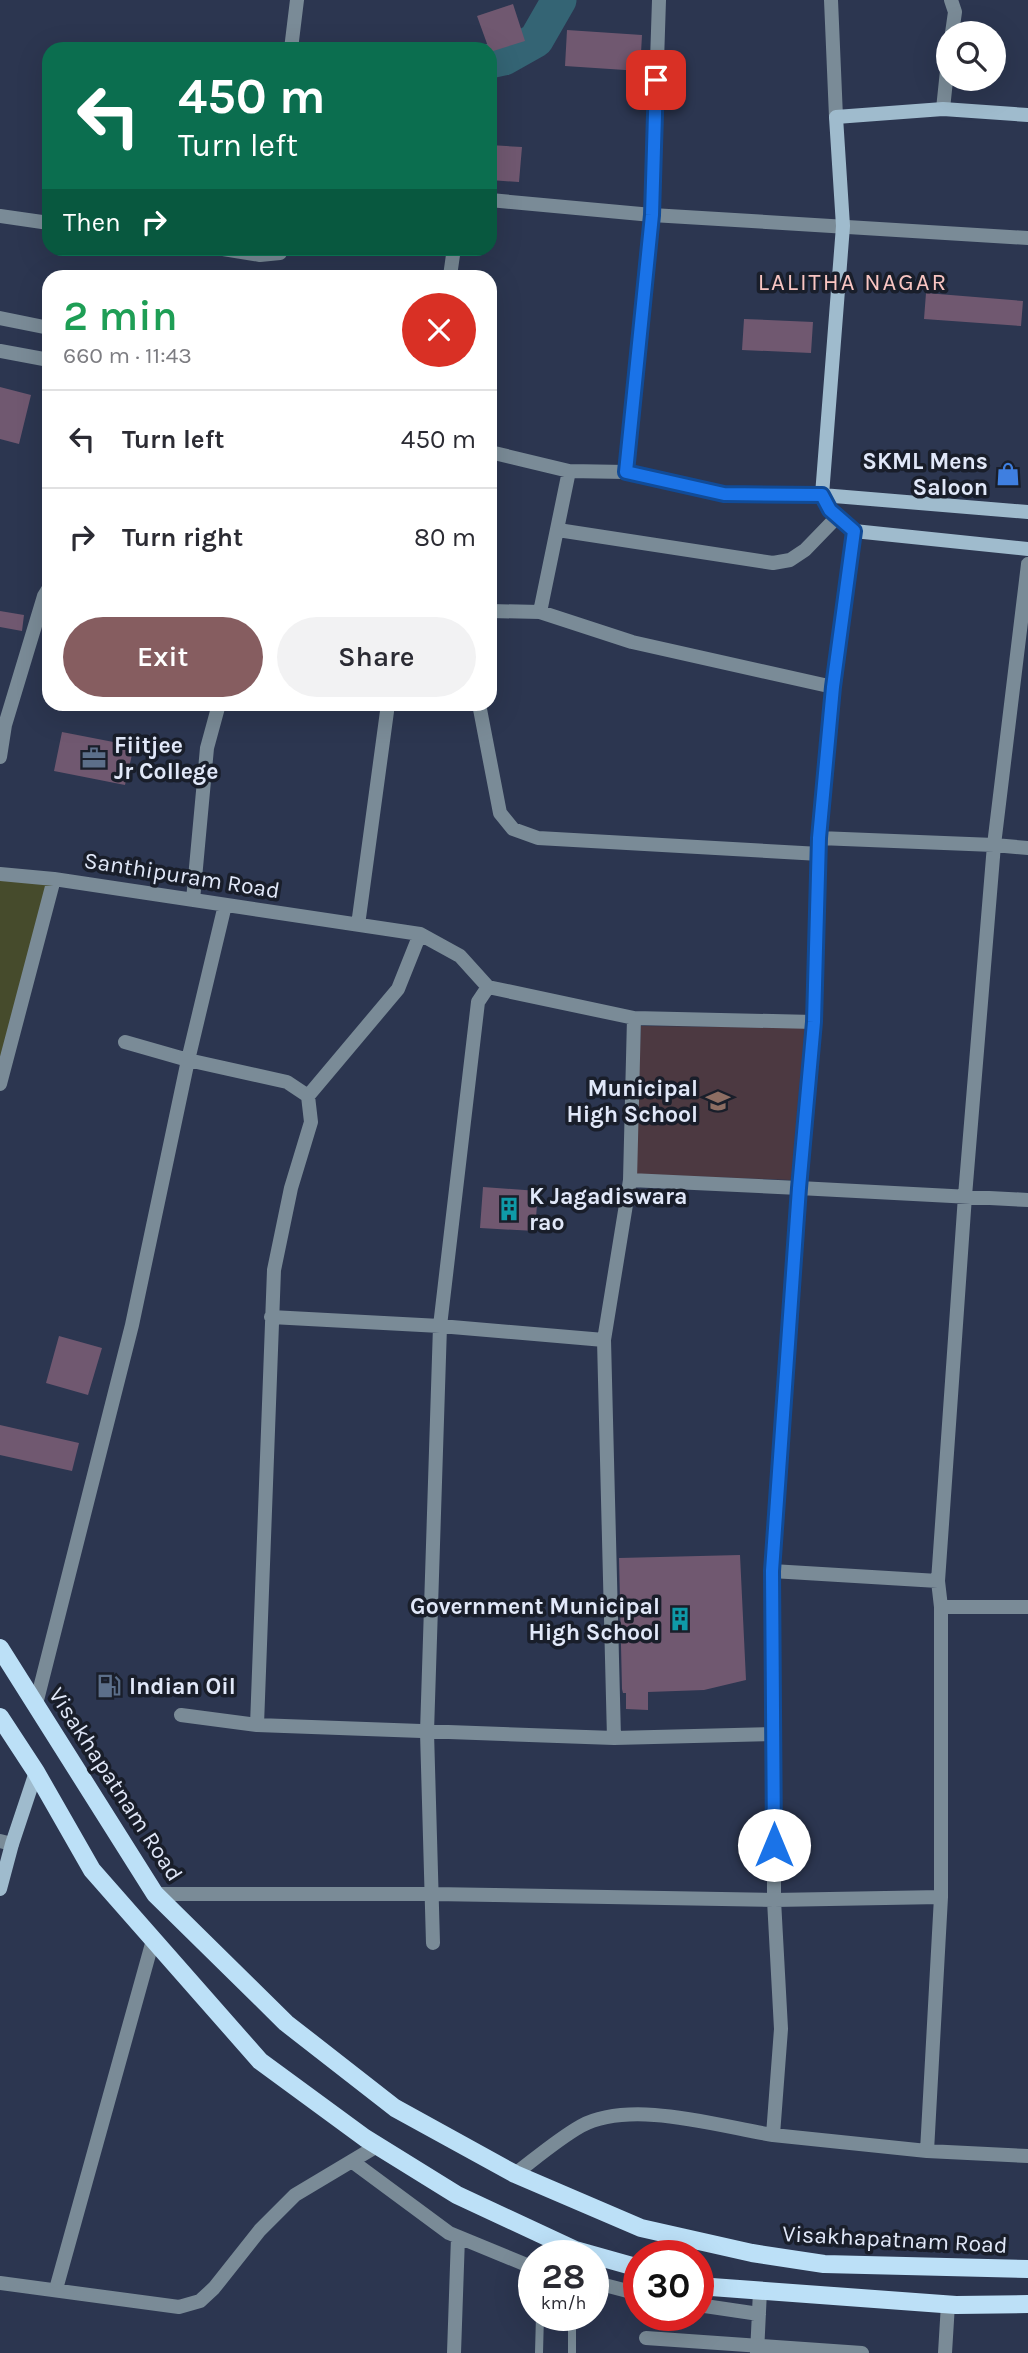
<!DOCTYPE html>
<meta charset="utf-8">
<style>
:root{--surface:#fff;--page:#f2f2f3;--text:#2b2b33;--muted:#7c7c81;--line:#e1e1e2;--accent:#865d60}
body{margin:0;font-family:Karla,sans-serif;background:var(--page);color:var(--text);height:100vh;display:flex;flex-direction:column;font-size:26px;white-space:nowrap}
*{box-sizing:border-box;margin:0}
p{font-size:23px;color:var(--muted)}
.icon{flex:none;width:38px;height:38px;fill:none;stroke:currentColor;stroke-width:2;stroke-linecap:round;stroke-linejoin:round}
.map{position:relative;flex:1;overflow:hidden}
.details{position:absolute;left:42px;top:270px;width:455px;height:441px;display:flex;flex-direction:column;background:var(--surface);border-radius:21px;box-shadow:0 7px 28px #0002}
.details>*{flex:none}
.hud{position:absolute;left:42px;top:42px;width:455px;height:214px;border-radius:21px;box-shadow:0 7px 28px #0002;background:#0b6e4f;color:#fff;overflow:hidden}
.fabs{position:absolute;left:936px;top:21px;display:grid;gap:14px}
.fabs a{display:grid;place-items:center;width:70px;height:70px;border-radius:50%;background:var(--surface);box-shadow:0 7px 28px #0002;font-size:35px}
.speed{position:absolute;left:518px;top:2240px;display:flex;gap:14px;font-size:35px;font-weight:700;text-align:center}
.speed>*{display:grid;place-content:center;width:91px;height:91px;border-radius:50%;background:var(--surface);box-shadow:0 7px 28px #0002;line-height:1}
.speed small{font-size:18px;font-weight:400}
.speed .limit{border:10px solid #d22;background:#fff;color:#111}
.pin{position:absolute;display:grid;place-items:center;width:60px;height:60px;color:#fff;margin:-30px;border-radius:14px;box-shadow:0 4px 10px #0006}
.me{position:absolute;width:77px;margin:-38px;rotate:0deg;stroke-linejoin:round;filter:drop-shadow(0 0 5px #0008)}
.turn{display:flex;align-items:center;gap:24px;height:147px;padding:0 21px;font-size:32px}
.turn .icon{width:91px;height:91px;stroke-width:2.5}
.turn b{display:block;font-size:49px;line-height:60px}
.then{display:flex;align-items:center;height:66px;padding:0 21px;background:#0003;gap:14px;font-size:26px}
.round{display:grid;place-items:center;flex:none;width:74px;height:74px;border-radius:37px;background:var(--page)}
.head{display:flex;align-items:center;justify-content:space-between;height:119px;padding:0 21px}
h1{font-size:42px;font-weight:600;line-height:52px;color:#1e9e55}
.primary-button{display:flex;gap:14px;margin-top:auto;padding:14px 21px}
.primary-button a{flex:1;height:80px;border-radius:42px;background:var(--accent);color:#fff;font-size:28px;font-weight:600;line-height:80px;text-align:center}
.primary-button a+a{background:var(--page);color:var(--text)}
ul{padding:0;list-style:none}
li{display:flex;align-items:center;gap:21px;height:98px;padding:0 21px;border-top:2px solid var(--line)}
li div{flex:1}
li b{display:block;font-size:26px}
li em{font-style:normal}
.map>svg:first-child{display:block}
</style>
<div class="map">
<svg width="1028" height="2353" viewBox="0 0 1028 2353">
<rect width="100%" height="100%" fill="#2c3650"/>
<!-- education -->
<path fill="#4c3941" d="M641,1026l164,2 -13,152 -158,-6z"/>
<!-- green -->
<path fill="#464b2c" d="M0,874l54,5 -54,205z"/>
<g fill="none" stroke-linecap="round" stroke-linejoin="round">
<!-- river -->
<path stroke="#346474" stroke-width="35" d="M490,61l14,-3 32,-18 23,-40"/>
</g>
<!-- building -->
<path fill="#705870" d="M513,4l12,37 -35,11 -13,-36z
M567,30l75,5 -2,36 -75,-5z
M490,145l32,2 -3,35 -29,-2z
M926,293l97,8 -2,25 -97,-7z
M744,319l69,3 -2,31 -69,-3z
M0,387l31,8 -12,49 -19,-5z
M0,611l24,4 -2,16 -22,-4z
M62,732l72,14 -9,39 -71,-14z
M483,1187l55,4 -3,40 -55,-3z
M59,1336l43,12 -14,47 -42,-12z
M0,1425l79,18 -7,28 -72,-16z
M740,1555l6,125 -42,10 -56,2v18l-22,-1v-16h-3l-1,-4 -3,-131z"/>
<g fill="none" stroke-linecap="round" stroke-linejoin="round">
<!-- lane -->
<path stroke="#7a8b97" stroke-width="8" d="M539,2353l1,-38
M572,2353v-38"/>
<!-- street -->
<path stroke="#7a8b97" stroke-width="14" d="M831,0l5,117
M951,0l4,12 -3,21
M291,49l6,-49
M943,109l5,-48
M490,200l162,15 7,-215
M0,216l49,7
M217,248l43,7 20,-2 2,-5
M450,276l4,-28
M0,318l49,10
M0,351l49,9
M490,452l79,19
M822,495l-98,-1 -98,-22 26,-257 376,23
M558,530l215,33 17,-3 15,-10 32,-33
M490,611l50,1 92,30 201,45 21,-156
M540,612l29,-141 57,1
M479,704l21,109 13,16 25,9 282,16
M0,757l5,-32 39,-129 5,-8
M819,838l175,7 34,-281
M0,874l54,5 366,55 40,22 28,31 146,31 180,4 5,-184 14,-151
M193,900l14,-152 12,-44
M358,925l30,-221
M125,1042l63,18 99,22 21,14 3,26 -20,66 -17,82 -17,455
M0,1084l54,-205
M308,1096l90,-107 22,-55
M630,1180l4,-162
M271,1317l169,9 164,14 26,-160 169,8 15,-166
M604,1340l10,398
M938,1581l27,-385 29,-351 34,3
M941,1607l-3,-26 -166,-10 27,-383 229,12
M36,1704l96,-379 56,-265 37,-155
M181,1715l76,10 357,13 160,-4 -2,-163
M774,1734v166l7,129 -8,106 154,16
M0,1841l12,3
M155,1894h278l341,6 167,-3v-290h87
M941,1897l-14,254 101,5
M433,1943l-6,-211 13,-406 38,-324 10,-15
M353,2162l96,71 85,35
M515,2174c21,-16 43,-35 66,-48 50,-27 137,0 192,9
M593,2282l46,12
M0,2283l179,24 21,-6 14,-13 46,-58 35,-35 82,-49
M56,2289l97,-349
M698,2305l61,9
M646,2338l216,15
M454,2353l4,-116
M757,2353l3,-62
M945,2353l3,-49"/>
<!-- secondary -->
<path stroke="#9fbbcd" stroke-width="14" d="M1028,115l-85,-6 -107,8 7,109 -21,269 8,16 24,20 174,18
M822,495l206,17
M0,1889l12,-45 24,-72"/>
<!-- primary -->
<path stroke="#bce0f7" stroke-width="18" d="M0,1648l155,246 131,129 109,85 120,66 126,54 111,25 72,11 204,5
M0,1717l36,55 56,98 168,191 105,77 92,57 118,55 64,18
M698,2286l258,19 72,-1"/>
</g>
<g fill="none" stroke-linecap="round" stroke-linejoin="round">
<!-- route casing -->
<g stroke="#114b97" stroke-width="18">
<path id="route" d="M656,80l-4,135 -26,257 98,22 98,1 8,15 24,21 -21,156 -14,151 -5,184 -15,166 -27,383 2,274"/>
</g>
<!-- route -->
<use href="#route" stroke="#1a73e8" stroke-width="12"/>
</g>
<!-- icons -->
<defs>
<g id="shop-bare" transform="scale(1.89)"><path d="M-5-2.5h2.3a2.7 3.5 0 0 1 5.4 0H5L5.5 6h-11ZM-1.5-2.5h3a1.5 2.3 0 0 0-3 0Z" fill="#3f7fe0" stroke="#191e2a" stroke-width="2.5" paint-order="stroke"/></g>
<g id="office-bare" transform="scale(1.89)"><path d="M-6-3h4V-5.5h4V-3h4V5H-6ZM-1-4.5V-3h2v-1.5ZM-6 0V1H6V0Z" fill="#5c6f8a" stroke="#191e2a" stroke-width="2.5" paint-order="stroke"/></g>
<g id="school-bare" transform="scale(1.89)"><path d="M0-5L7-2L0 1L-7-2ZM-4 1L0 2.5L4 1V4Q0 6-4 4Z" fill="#8d6e63" stroke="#191e2a" stroke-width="2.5" paint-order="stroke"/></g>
<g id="building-bare" transform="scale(1.89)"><path d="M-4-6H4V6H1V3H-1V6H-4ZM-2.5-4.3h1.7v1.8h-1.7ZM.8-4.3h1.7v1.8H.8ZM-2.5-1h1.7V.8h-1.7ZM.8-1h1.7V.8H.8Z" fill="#0f9aa8" stroke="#191e2a" stroke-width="2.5" paint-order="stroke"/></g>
<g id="fuel-bare" transform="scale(1.89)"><path d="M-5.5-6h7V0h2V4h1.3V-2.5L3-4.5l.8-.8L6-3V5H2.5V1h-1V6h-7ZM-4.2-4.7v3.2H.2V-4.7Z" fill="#5c6f8a" stroke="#191e2a" stroke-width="2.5" paint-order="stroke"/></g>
</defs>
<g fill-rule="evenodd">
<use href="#shop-bare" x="1008" y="474"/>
<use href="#office-bare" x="94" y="758"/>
<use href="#school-bare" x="718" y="1101"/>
<use href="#building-bare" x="509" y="1209"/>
<use href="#building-bare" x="680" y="1619"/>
<use href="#fuel-bare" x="109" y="1686"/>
</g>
<g text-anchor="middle" stroke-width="7" stroke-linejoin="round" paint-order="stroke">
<!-- poi labels -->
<g font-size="23" font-weight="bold" fill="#e1e8f9" stroke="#191e2a" text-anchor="end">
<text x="988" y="469">SKML Mens<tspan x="988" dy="26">Saloon</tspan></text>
<text x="114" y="753" text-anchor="start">Fiitjee<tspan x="114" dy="26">Jr College</tspan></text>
<text x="698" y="1096">Municipal<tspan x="698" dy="26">High School</tspan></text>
<text x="529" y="1204" text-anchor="start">K Jagadiswara<tspan x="529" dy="26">rao</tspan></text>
<text x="660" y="1614">Government Municipal<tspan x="660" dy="26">High School</tspan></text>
<text x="129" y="1694" text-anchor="start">Indian Oil</text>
</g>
<!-- street labels -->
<g font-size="23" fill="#e1e8f9" stroke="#191e2a">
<text transform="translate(182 875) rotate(9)" y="8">Santhipuram Road</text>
<text transform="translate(116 1784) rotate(57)" y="8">Visakhapatnam Road</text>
<text transform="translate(895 2239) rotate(3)" y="8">Visakhapatnam Road</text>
</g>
<!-- neighbourhood labels -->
<g font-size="24" letter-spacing="2" fill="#f9c5c2" stroke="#191e2a">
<text x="853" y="290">LALITHA NAGAR</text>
</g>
</g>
</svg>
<div class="fabs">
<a><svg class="icon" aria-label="search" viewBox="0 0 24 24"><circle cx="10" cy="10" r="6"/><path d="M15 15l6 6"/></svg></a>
</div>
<div class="speed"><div>28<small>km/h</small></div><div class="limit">30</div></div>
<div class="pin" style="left:656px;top:80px;background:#d93025"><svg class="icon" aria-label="arrive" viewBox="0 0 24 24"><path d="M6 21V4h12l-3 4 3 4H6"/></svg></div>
<svg class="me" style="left:774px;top:1845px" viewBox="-20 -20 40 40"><circle r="19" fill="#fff"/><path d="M0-13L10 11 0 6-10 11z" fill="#1a73e8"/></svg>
<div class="hud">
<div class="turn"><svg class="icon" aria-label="left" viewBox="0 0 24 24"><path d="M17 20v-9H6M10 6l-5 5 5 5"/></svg><div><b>450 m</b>Turn left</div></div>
<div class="then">Then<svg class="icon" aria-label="right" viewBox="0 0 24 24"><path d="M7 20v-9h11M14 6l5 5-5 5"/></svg></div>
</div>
<section class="details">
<div class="head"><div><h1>2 min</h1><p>660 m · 11:43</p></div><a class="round" style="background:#d93025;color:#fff"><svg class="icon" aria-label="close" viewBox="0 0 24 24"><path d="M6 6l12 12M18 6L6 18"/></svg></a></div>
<ul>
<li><svg class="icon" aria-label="left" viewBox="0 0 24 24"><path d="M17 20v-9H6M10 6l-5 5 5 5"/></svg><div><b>Turn left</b></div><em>450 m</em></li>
<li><svg class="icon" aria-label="right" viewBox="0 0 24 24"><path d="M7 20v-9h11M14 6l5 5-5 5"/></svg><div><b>Turn right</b></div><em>80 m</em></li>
</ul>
<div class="primary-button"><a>Exit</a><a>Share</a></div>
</section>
</div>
